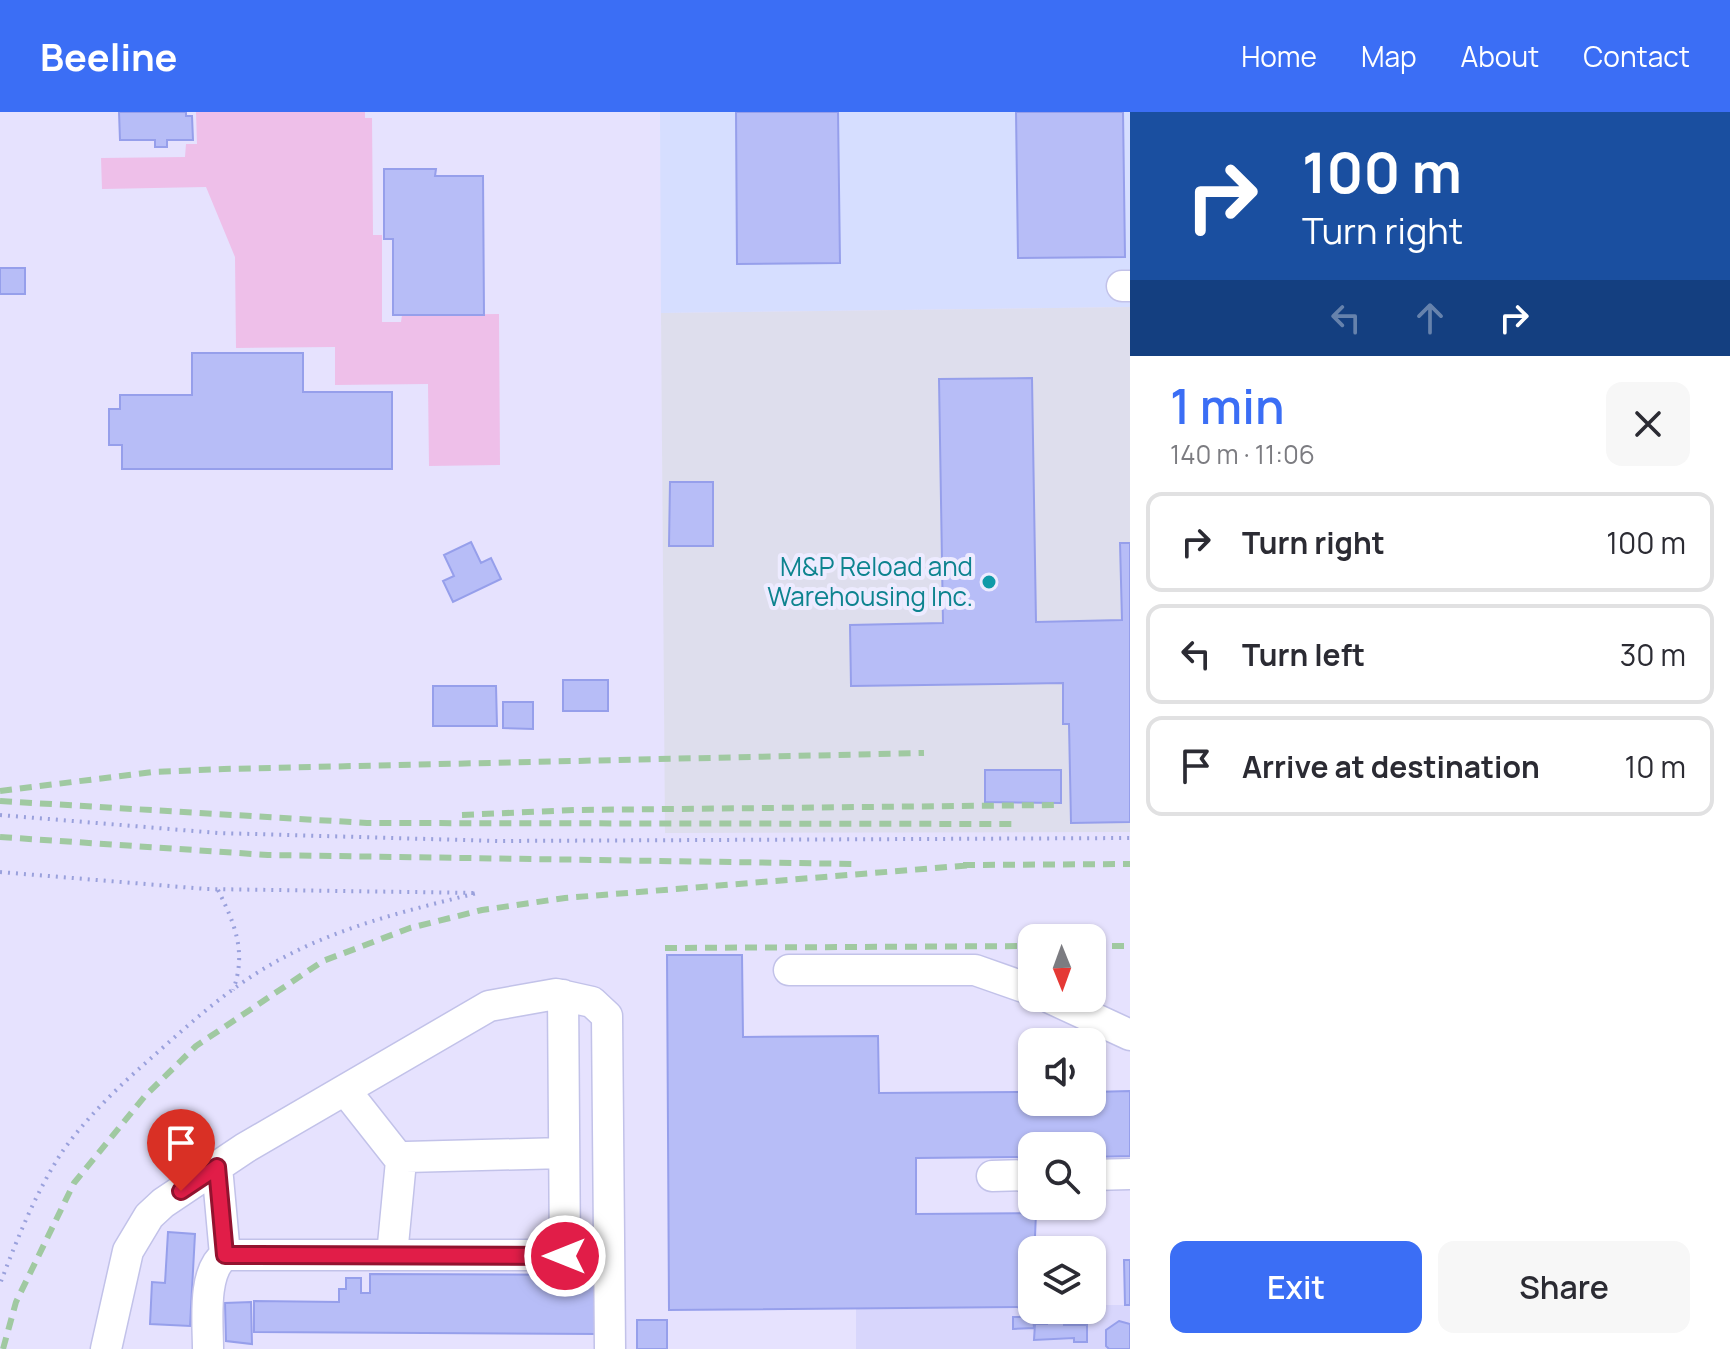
<!DOCTYPE html>
<meta charset="utf-8">
<style>
:root{--surface:#fff;--page:#f7f7f7;--text:#2b2b33;--muted:#7c7c81;--line:#e1e1e2;--accent:#3b6ef5}
body{margin:0;font-family:Manrope,sans-serif;background:var(--page);color:var(--text);height:100vh;display:flex;flex-direction:column;font-size:30px;white-space:nowrap}
*{box-sizing:border-box;margin:0}
p{font-size:26px;color:var(--muted)}
.icon{flex:none;width:44px;height:44px;fill:none;stroke:currentColor;stroke-width:2;stroke-linecap:round;stroke-linejoin:round}
.map{position:relative;flex:1;overflow:hidden}
.panel{display:flex;flex-direction:column;background:var(--surface);width:600px}
.panel>*{flex:none}
.top-card{background:#1a4fa0;color:#fff;overflow:hidden}
.needle{width:52px;rotate:179deg}
.controls{position:absolute;left:1018px;top:812px;display:grid;gap:16px}
.controls a{display:grid;place-items:center;width:88px;height:88px;border-radius:16px;background:var(--surface);box-shadow:0 2px 6px #0004;font-size:40px}
.pin{position:absolute;display:grid;place-items:center;width:68px;height:68px;color:#fff;margin:-82px -34px;border-radius:50% 50% 50% 0;rotate:-45deg;box-shadow:0 0 8px #0007}
.pin .icon{rotate:45deg}
.me{position:absolute;width:88px;margin:-44px;rotate:270deg;stroke-linejoin:round;filter:drop-shadow(0 0 6px #0008)}
.turn{display:flex;align-items:center;gap:28px;height:168px;padding:0 40px;font-size:36px}
.turn .icon{width:104px;height:104px;stroke-width:2.5}
.turn b{display:block;font-size:56px;line-height:68px}
.lanes{display:flex;align-items:center;height:76px;padding:0 40px;background:#0003;justify-content:center;gap:40px;direction:ltr}
.lanes .off{opacity:.35}
.round{display:grid;place-items:center;flex:none;width:84px;height:84px;border-radius:16px;background:var(--page)}
.summary{display:flex;align-items:center;justify-content:space-between;height:136px;padding:0 40px}
h1{font-size:48px;font-weight:600;line-height:60px;color:var(--accent)}
.button{display:flex;gap:16px;margin-top:auto;padding:16px 40px}
.button a{flex:1;height:92px;border-radius:16px;background:var(--accent);color:#fff;font-size:32px;font-weight:600;line-height:92px;text-align:center}
.button a+a{background:var(--page);color:var(--text)}
ul{padding:0;list-style:none}
li{display:flex;align-items:center;gap:24px;height:100px;margin:0 16px 12px;padding:0 24px;border:4px solid var(--line);border-radius:16px}
li div{flex:1}
li b{display:block;font-size:30px}
li em{font-style:normal}
header{display:flex;align-items:center;gap:48px;box-sizing:border-box;height:112px;padding:0 40px;background:var(--accent);color:#fff}
header strong{font-size:38px}
nav{display:flex;gap:44px;margin-inline-start:auto;font-size:28px}
main{display:flex;flex:1;min-height:0}
.map>svg:first-child{display:block}
</style>
<header>
<strong>Beeline</strong>
<nav><a>Home</a><a>Map</a><a>About</a><a>Contact</a></nav>
</header>
<main>
<div class="map">
<svg width="1130" height="1237" viewBox="0 0 1130 1237">
<rect width="100%" height="100%" fill="#e6e2fe"/>
<!-- residential -->
<path fill="#d8d6fc" d="M1032,1193v5h60v-5h38v44h-274v-40z"/>
<!-- commercial -->
<path fill="#d6deff" d="M660,0h470v195l-469,6z"/>
<!-- industrial -->
<path fill="#dedeed" d="M1130,195v525l-465,1 -4,-520z"/>
<!-- green -->
<path fill="#eebfe9" d="M196,0h169v6h7l1,117h9v87h19l1,-7 97,-1 1,151 -71,1 -1,-82 -93,1v-38l-99,1 -1,-91 -29,-70 -104,2 -1,-31 84,-1 1,-13h11z"/>
<!-- building -->
<path fill="#b7bdf7" stroke="#969feb" stroke-width="2" d="M119,0h67v4h6l1,24h-26v7h-12v-7h-35z
M736,0h102l2,151 -103,1z
M1016,0h107l2,145 -107,1z
M384,57h52l-1,7h48l1,139h-91v-76h-9z
M0,156h25v26h-25z
M192,241h111v39h89v77h-270v-24h-13v-36h11v-14h72z
M1032,266l4,244 86,-2 -2,-77h10v279l-59,1 -2,-99h-6v-41l-212,3 -1,-61 93,-2 -4,-244z
M670,370h43v64h-44z
M471,430l10,21 10,-5 10,21 -48,23 -10,-21 11,-5 -10,-21z
M563,568h45v31h-45z
M433,574h63l1,40h-64z
M503,590h30v27l-30,-1z
M985,658h76v33l-76,-1z
M667,843h75l1,82 135,-1 1,57 153,-1v10h60v-10l38,-1v65l-38,1v-11h-60v11l-116,1v56l120,-1 -4,94 -363,3z
M168,1120l27,2 -5,92 -40,-2 2,-42 13,1z
M1124,1148h6v45h-5z
M370,1162l229,1 -1,59 -344,-2v-31l85,1v-13h7v-11h15v15h9z
M251,1190l1,42 -26,-3 -1,-38z
M1047,1199l18,1 -1,13h23v17h-13v-4l-40,2 1,-16h12z
M1013,1205h20l1,11 -21,1z
M637,1208h30v29h-30z
M1119,1209l11,3v25h-21l-3,-3v-16z"/>
<g fill="none" stroke-linecap="round" stroke-linejoin="round">
<!-- minor casing -->
<g stroke="#c2c2e9" stroke-width="33">
<path id="minor" d="M1122,174h8
M789,858h186l57,20
M563,883l2,261
M1050,886l80,37
M345,978l56,71
M217,1055l8,88
M1092,1063l38,-1
M992,1064l40,-1
M392,1143l9,-94 5,-4 158,-4
M106,1237l22,-98 21,-35 14,-13 82,-55 244,-142 67,-12 36,8 15,14 3,333
M208,1237c0,-26 -6,-77 17,-94h384"/>
</g>
<!-- path -->
<path stroke="#9aa1dc" stroke-width="4" stroke-dasharray="2 6" stroke-linecap="butt" d="M0,703l218,18 280,8 632,-3
M0,760l206,17 271,4c-72,18 -148,36 -212,75 -42,25 -79,59 -115,91 -31,27 -64,59 -88,93 -26,40 -45,87 -62,132
M218,778c17,34 29,63 15,100"/>
<!-- minor -->
<use href="#minor" stroke="#fff" stroke-width="30"/>
<!-- rail -->
<path stroke="#a0c9a1" stroke-width="6" stroke-dasharray="12 8" stroke-linecap="butt" d="M0,679l153,-19 71,-3 700,-16
M0,689l367,22 650,1
M462,703l113,-5 482,-5
M0,725l268,18 591,9
M963,753l167,-1
M1092,834h38
M665,836l367,-2
M3,1237l13,-47 58,-119 71,-87 51,-50 127,-85 87,-33 72,-18 83,-12 407,-33"/>
</g>
<g fill="none" stroke-linecap="round" stroke-linejoin="round">
<!-- route casing -->
<g stroke="#92132f" stroke-width="20">
<path id="route" d="M181,1079l36,-24 8,88 340,1"/>
</g>
<!-- route -->
<use href="#route" stroke="#e11d48" stroke-width="14"/>
</g>
<!-- markers -->
<circle fill="#0f9aa8" stroke="#edebff" stroke-width="3" cx="989" cy="470" r="8"/>
<g text-anchor="middle" stroke-width="8" stroke-linejoin="round" paint-order="stroke">
<!-- culture labels -->
<g font-size="26" fill="#0d838f" stroke="#edebff" text-anchor="end">
<text x="973" y="464">M&amp;P Reload and<tspan x="973" dy="30">Warehousing Inc.</tspan></text>
</g>
</g>
</svg>
<div class="controls">
<a><svg class="needle" viewBox="-14 -14 28 28"><path d="M0-13l5 13h-10z" fill="#e53935"/><path d="M0 13l5-13h-10z" fill="#7c7c81"/></svg></a>
<a><svg class="icon" aria-label="sound" viewBox="0 0 24 24"><path d="M4 9h4l5-4v14l-5-4H4zM17 9q2 3 0 6"/></svg></a>
<a><svg class="icon" aria-label="search" viewBox="0 0 24 24"><circle cx="10" cy="10" r="6"/><path d="M15 15l6 6"/></svg></a>
<a><svg class="icon" aria-label="layers" viewBox="0 0 24 24"><path d="M12 4l9 5-9 5-9-5zM3 14l9 5 9-5"/></svg></a>
</div>
<div class="pin" style="left:181px;top:1079px;background:#d93025"><svg class="icon" aria-label="arrive" viewBox="0 0 24 24"><path d="M6 21V4h12l-3 4 3 4H6"/></svg></div>
<svg class="me" style="left:565px;top:1144px" viewBox="-20 -20 40 40"><circle r="17" fill="#e11d48" stroke="#fff" stroke-width="3"/><path d="M0-11L8 9 0 5-8 9z" fill="#fff"/></svg>
</div>
<section class="panel">
<div class="top-card">
<div class="turn"><svg class="icon" aria-label="right" viewBox="0 0 24 24"><path d="M7 20v-9h11M14 6l5 5-5 5"/></svg><div><b>100 m</b>Turn right</div></div>
<div class="lanes"><svg class="icon off" aria-label="left" viewBox="0 0 24 24"><path d="M17 20v-9H6M10 6l-5 5 5 5"/></svg><svg class="icon off" aria-label="ahead" viewBox="0 0 24 24"><path d="M12 20V5M6 11l6-6 6 6"/></svg><svg class="icon" aria-label="right" viewBox="0 0 24 24"><path d="M7 20v-9h11M14 6l5 5-5 5"/></svg></div>
</div>
<div class="summary"><div><h1>1 min</h1><p>140 m · 11:06</p></div><a class="round"><svg class="icon" aria-label="close" viewBox="0 0 24 24"><path d="M6 6l12 12M18 6L6 18"/></svg></a></div>
<ul>
<li><svg class="icon" aria-label="right" viewBox="0 0 24 24"><path d="M7 20v-9h11M14 6l5 5-5 5"/></svg><div><b>Turn right</b></div><em>100 m</em></li>
<li><svg class="icon" aria-label="left" viewBox="0 0 24 24"><path d="M17 20v-9H6M10 6l-5 5 5 5"/></svg><div><b>Turn left</b></div><em>30 m</em></li>
<li><svg class="icon" aria-label="arrive" viewBox="0 0 24 24"><path d="M6 21V4h12l-3 4 3 4H6"/></svg><div><b>Arrive at destination</b></div><em>10 m</em></li>
</ul>
<div class="button"><a>Exit</a><a>Share</a></div>
</section>
</main>
